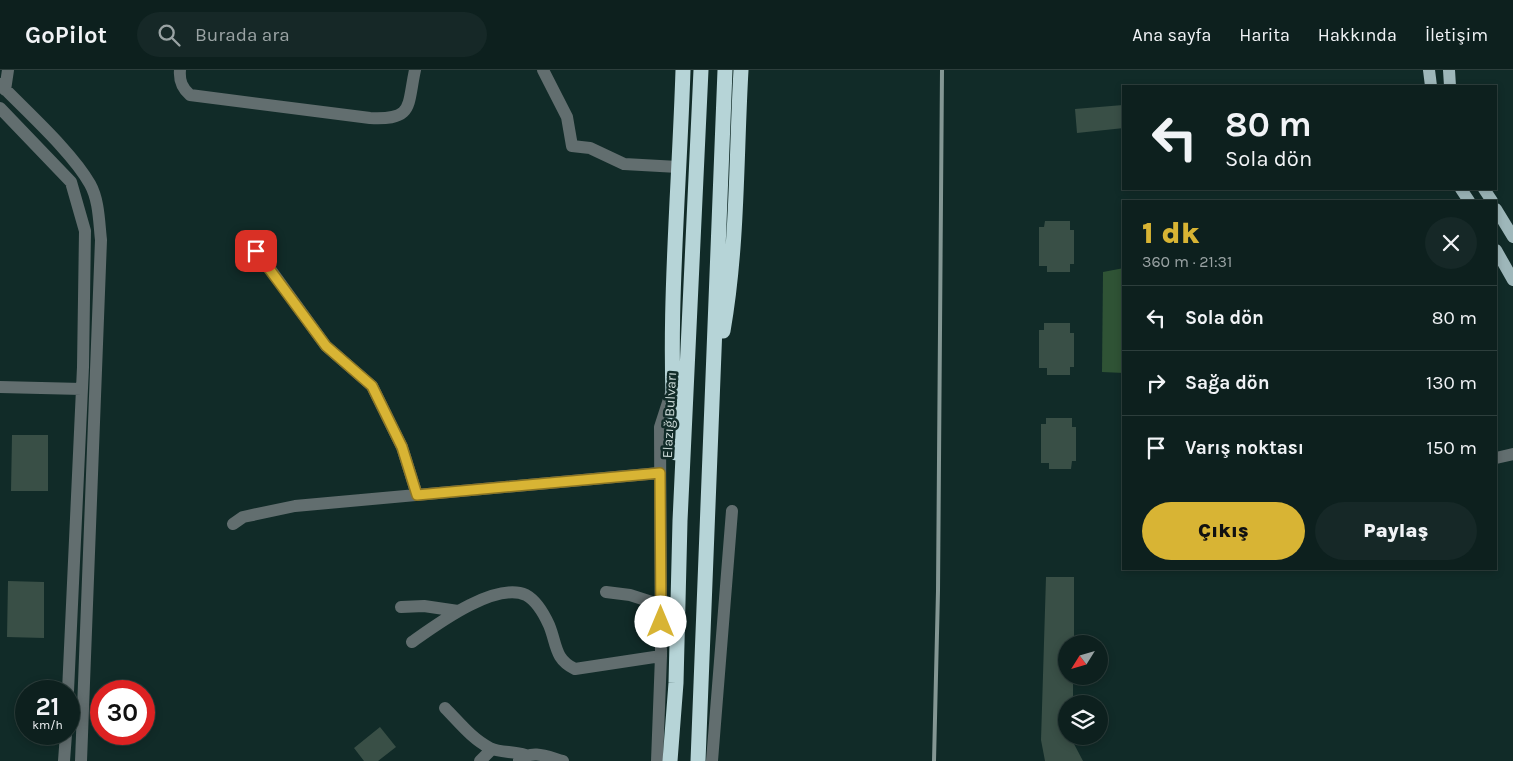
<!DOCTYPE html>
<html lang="tr">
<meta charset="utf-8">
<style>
:root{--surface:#0d201e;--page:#162827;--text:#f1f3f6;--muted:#9aa3a4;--line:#2d3e3c;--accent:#d8b434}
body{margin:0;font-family:Karla,sans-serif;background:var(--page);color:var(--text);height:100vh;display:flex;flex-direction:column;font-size:19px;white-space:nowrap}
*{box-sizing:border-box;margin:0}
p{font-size:16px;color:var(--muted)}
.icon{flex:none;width:28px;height:28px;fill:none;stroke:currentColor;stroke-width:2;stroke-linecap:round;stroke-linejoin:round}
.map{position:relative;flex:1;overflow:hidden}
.details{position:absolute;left:1122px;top:130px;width:375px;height:370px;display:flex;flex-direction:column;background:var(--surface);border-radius:0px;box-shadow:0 2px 8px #0003,0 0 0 1px var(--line)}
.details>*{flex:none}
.banner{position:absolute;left:1122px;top:15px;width:375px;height:105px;border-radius:0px;box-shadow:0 2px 8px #0003,0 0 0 1px var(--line);background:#0d201e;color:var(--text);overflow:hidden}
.needle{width:32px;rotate:233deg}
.buttons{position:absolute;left:1058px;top:565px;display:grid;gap:10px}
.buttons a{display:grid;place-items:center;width:50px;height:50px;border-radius:50%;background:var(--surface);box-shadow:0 2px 8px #0003,0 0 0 1px var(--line);font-size:25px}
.speed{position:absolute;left:15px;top:610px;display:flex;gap:10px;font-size:25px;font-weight:700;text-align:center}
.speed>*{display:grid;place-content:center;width:65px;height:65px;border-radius:50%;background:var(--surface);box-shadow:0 2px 8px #0003,0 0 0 1px var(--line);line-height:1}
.speed small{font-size:12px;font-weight:400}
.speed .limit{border:8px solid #d22;background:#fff;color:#111}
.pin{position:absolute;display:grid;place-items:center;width:42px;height:42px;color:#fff;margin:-21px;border-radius:10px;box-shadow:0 2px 8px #0006}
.me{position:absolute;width:55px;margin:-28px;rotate:0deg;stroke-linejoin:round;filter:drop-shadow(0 0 4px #0008)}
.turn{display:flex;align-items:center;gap:18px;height:105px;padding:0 20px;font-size:22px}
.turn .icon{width:65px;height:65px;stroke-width:2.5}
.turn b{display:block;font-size:35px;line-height:42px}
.round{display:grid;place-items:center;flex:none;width:52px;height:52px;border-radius:26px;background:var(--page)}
.summary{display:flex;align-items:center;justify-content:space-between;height:85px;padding:0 20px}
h1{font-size:30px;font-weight:800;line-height:38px;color:var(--accent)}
.primary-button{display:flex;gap:10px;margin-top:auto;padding:10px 20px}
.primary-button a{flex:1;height:58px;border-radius:30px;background:var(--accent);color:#111;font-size:20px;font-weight:800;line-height:58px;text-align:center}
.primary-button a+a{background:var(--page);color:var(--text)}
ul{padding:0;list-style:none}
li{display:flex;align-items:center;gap:15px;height:65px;padding:0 20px;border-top:1px solid var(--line)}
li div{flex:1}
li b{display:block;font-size:19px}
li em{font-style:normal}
header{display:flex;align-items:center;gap:30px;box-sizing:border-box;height:70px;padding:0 25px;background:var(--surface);border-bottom:1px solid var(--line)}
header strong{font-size:24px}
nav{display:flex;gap:28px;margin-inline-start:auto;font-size:18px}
.search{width:350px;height:45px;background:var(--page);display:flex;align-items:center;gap:12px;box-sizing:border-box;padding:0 18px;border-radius:28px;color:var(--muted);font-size:19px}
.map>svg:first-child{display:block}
</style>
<header>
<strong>GoPilot</strong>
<div class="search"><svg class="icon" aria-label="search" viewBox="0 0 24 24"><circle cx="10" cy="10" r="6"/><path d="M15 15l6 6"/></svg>Burada ara</div>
<nav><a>Ana sayfa</a><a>Harita</a><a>Hakkında</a><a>İletişim</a></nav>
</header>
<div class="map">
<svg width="1513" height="691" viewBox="0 0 1513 691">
<rect width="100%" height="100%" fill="#112b28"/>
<!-- green -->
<path fill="#2f5335" d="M1124,198v105l-22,-1 1,-100z"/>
<!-- building -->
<path fill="#394f46" d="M1123,35l1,23 -47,5 -2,-24z
M1045,151h25v9h4v34h-4v8h-23v-6h-8v-39h5z
M1044,253h26v10h4v34h-4v8h-23v-7h-8v-38h5z
M1046,348h26v9h4v34h-4l-1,8h-22v-6h-8v-39h5z
M12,365h36v56h-37z
M1046,507h28v67h-8v32h7v28h-7v32h7v6l10,19h-38l-4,-21z
M8,511l36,1v56l-37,-1z
M380,657l16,20 -18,14h-14l-10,-13z"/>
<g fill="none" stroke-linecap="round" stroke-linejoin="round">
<!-- minor -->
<path stroke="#626e6f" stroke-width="12" d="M180,0c-1,11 2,18 10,25l180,23c44,2 37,-11 45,-48
M543,0l24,47 5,29 18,2 34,16 54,3
M0,14c27,28 72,68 90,100 9,16 9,38 11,56l-20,521
M5,20l3,-20
M0,38l71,74 14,49 -2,136 -15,324
M257,181l69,95 46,40 30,61 15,48
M0,317l82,2
M1496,388l17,-4
M233,454l10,-7 52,-11 364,-33
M606,522l24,3 31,10
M401,537l23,-1 34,5
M412,572c24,-17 83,-61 114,-47 11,6 18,19 23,30 8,19 5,34 26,44l86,-13
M445,638c14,14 27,31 45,40 10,5 24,3 35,7
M519,690c14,-11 29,-3 44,1
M64,691l2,-27
M480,691l12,-12
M657,691l4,-105 -1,-229 11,-34
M712,691l20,-250"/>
<!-- major -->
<path stroke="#9eb7ba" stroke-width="12" d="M1429,0l2,16
M1449,0l1,16
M1461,119l8,12
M1484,119l8,12
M1496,139l17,28
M1496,180l17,30"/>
<!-- highway -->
<path stroke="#b6d4d7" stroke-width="15" d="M723,261c15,-86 13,-174 18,-261
M676,383c-10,-128 3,-255 7,-383
M670,691l6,-78 4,-162 21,-451
M698,691l27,-691"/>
<!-- rail -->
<path stroke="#849794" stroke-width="4" d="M934,691l4,-170 4,-521"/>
</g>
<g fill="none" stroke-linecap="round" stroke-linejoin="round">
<!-- route casing -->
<g stroke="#8c7522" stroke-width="12">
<path id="route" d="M256,181l70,95 46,40 30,61 15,48 243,-22 1,149"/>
</g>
<!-- route -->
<use href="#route" stroke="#d8b434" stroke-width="9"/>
</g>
<g text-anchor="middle" stroke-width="5" stroke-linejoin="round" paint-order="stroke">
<!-- street labels -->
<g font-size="14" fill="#ccdad8" stroke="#112b28">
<text transform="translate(669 345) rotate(-87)" y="5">Elazığ Bulvarı</text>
</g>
</g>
</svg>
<div class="buttons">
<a><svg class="needle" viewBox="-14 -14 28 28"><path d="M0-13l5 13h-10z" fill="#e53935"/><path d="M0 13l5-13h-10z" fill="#9aa3a4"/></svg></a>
<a><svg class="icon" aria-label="layers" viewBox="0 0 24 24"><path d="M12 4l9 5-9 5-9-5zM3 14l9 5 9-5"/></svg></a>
</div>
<div class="speed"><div>21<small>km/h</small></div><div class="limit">30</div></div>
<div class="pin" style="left:256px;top:181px;background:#d93025"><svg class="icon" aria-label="arrive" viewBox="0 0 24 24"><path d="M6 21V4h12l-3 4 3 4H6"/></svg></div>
<svg class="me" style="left:661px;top:552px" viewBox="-20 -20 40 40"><circle r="19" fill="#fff"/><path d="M0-13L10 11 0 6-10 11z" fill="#d8b434"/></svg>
<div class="banner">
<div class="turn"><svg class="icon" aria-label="left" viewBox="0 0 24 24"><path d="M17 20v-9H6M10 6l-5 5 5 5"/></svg><div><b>80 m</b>Sola dön</div></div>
</div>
<section class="details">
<div class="summary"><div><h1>1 dk</h1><p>360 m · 21:31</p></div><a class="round"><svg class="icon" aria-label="close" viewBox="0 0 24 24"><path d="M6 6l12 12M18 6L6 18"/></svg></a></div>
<ul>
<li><svg class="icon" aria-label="left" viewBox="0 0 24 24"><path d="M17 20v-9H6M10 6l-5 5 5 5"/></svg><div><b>Sola dön</b></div><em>80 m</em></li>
<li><svg class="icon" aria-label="right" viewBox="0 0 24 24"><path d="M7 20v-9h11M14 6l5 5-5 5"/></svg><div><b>Sağa dön</b></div><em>130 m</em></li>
<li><svg class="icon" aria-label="arrive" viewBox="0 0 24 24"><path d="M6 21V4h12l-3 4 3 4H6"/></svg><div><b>Varış noktası</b></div><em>150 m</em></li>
</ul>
<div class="primary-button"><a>Çıkış</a><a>Paylaş</a></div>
</section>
</div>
